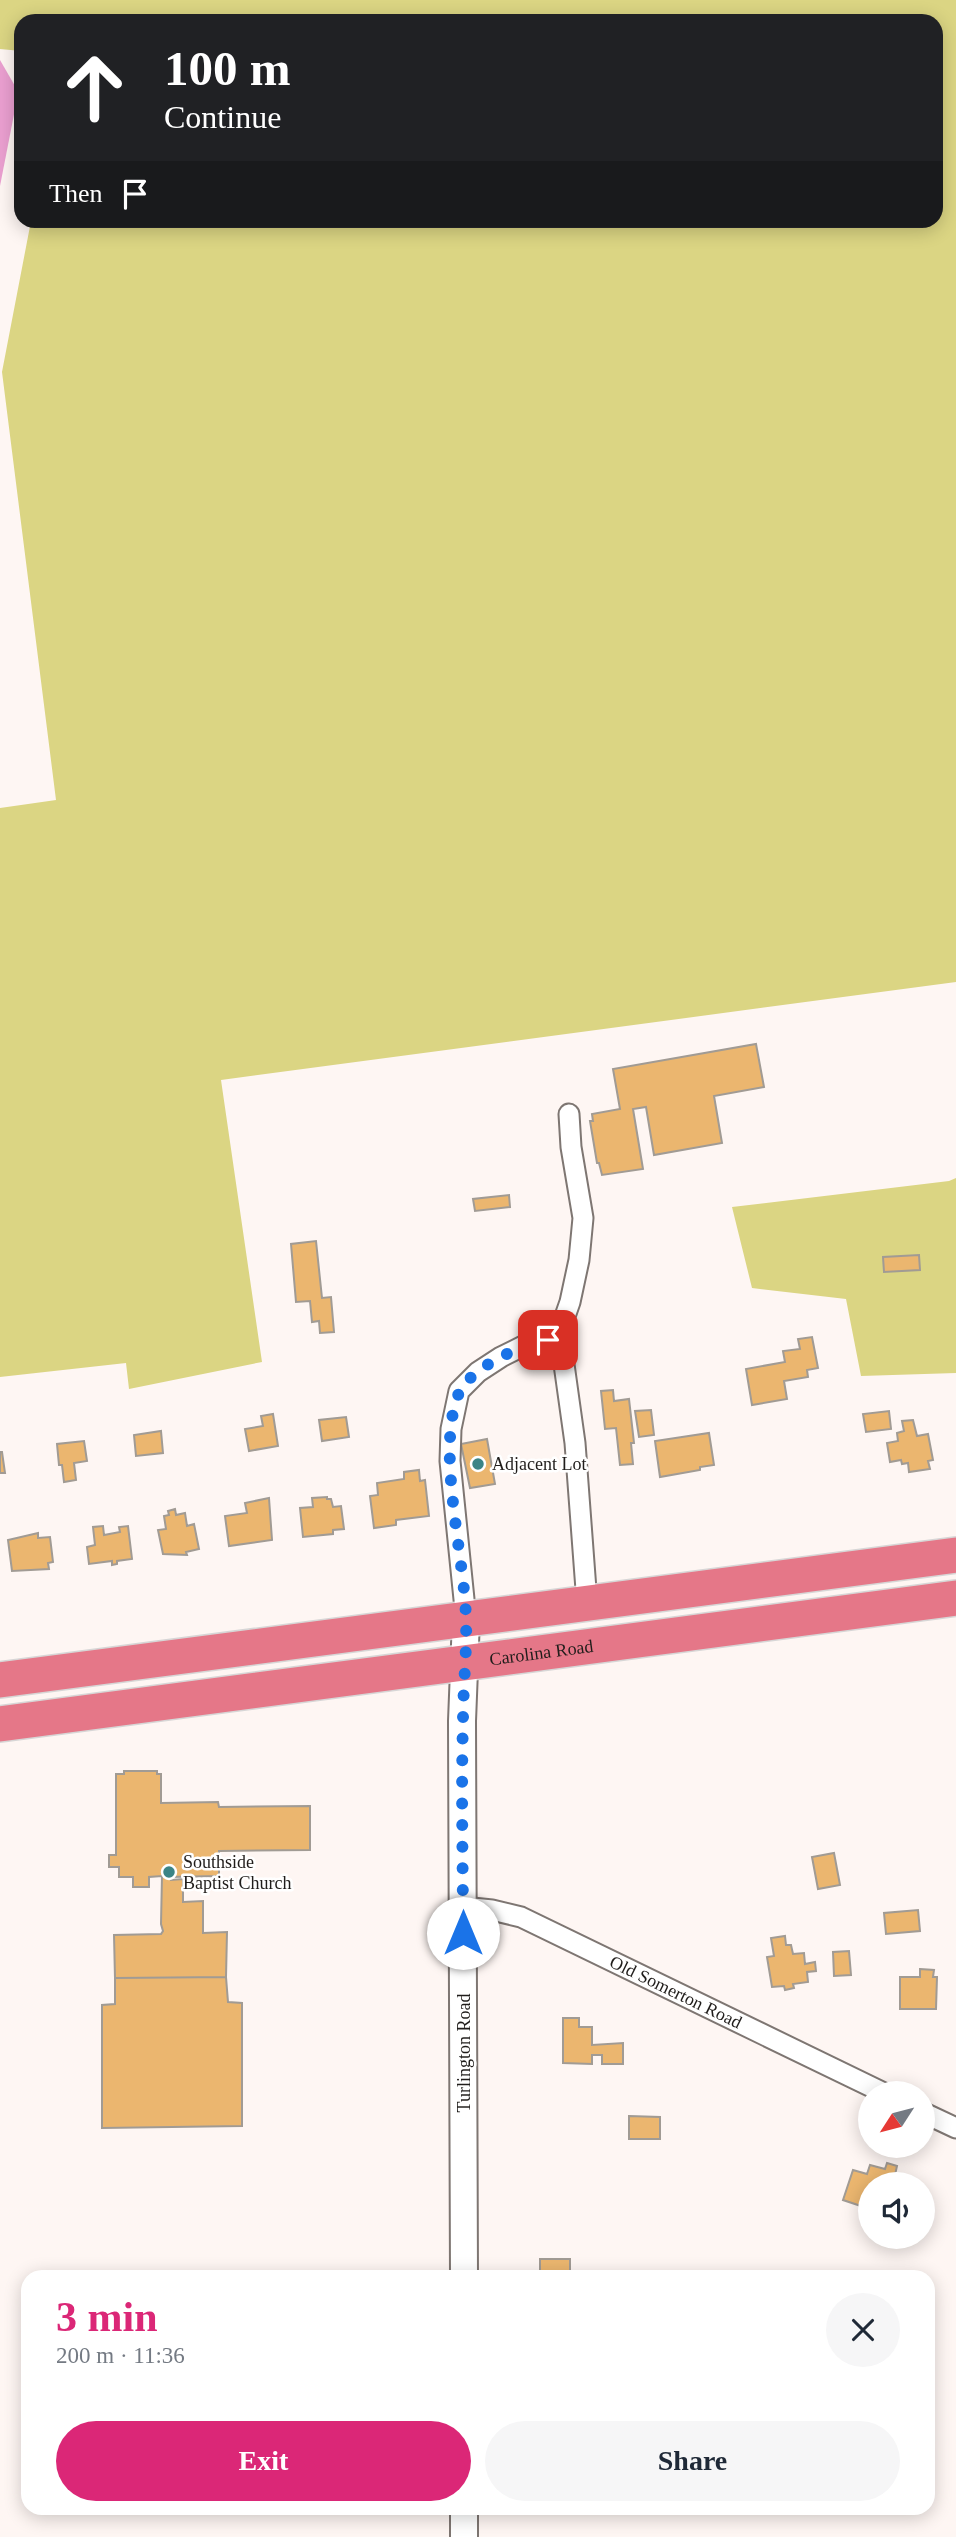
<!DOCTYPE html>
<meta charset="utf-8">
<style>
:root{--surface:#fff;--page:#f6f6f7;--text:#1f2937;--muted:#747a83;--accent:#db2777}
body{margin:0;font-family:"Times New Roman",serif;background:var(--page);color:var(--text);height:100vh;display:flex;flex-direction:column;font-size:26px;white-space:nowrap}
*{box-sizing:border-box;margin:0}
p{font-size:23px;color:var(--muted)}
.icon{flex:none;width:38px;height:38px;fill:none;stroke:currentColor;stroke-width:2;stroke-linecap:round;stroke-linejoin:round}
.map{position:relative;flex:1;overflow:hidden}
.sheet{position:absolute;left:21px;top:2270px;width:914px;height:245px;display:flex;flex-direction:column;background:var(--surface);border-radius:21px;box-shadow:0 4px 18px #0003}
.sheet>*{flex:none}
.guide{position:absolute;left:14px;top:14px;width:929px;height:214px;border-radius:21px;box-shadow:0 4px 18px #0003;background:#202124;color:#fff;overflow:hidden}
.needle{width:46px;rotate:234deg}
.buttons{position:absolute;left:858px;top:2081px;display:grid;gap:14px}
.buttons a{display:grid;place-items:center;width:77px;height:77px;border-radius:50%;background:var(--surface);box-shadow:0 4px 18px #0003;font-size:35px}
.pin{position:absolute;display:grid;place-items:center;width:60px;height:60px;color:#fff;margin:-30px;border-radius:14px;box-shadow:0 4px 10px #0006}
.me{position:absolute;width:77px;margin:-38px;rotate:0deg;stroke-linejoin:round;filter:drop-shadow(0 0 5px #0008)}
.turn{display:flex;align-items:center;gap:24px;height:147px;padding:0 35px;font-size:32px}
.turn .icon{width:91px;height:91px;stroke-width:2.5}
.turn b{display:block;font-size:49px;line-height:60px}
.then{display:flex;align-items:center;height:66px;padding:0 35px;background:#0003;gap:14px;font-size:26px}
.round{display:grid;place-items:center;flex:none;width:74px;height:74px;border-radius:37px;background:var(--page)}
.overview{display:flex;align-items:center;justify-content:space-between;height:119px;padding:0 35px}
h1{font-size:42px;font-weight:800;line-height:52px;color:var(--accent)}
.cta{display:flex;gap:14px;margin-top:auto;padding:14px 35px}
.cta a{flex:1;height:80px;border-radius:42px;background:var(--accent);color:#fff;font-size:28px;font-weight:800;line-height:80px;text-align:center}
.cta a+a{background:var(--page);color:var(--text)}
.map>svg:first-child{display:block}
</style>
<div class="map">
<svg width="956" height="2537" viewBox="0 0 956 2537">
<rect width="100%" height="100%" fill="#fef6f3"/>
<!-- green -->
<path fill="#dbd583" d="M0,0h956v982l-735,98 41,282 -133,27 -3,-26 -126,14v-569l56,-8 -54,-428 29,-151 905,-1v-199h-915v30l-21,-2z
M956,1178v195l-95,3 -15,-77 -94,-11 -20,-81 217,-26z"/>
<!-- water -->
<path fill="#ea9fd0" d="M0,60l15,26 2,13 -17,87z"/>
<!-- building -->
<path fill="#ebb66f" stroke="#a19b94" stroke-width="2" d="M756,1044l8,43 -50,9 8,47 -68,12 -8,-48 -13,2 10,60 -41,6 -3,-12h-2l-7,-42h3l-1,-7 28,-5 -7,-40z
M509,1195l1,12 -35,4 -2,-12z
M316,1241l6,57 9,-1 3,35 -14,1 -1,-12 -7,1 -2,-21 -14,1 -5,-58z
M919,1255l1,15 -36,2 -1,-15z
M812,1337l6,31 -11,2 1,7 -24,4 3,18 -35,6 -6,-36 39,-7 -2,-11 17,-2 -2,-10z
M613,1390l1,11 15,-2 5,44h-3l2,21 -13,1 -4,-37 -11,1 -4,-38z
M651,1410l3,25 -15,2 -4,-26z
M889,1411l2,18 -25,3 -3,-18z
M273,1414l5,32 -29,5 -4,-22 18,-3 -2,-10z
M346,1417l3,20 -27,4 -3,-21z
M913,1420l4,16 11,-2 5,26 -5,1 2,8 -21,3 -1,-9 -6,1 -1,-4 -11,2 -3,-19 11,-2 -1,-8 7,-2 -2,-10z
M161,1431l2,22 -27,3 -2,-21z
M709,1433l5,32 -14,2v3l-40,7 -5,-36z
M487,1439l8,45 -25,4 -9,-44z
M84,1441l3,20 -13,2 2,17 -12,2 -2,-17h-3l-2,-21z
M0,1452h2l3,21h-5z
M419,1470l1,11 5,-1 4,36 -33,4v5l-22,3 -4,-32 8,-1 -1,-12 27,-4v-7z
M327,1497v2h4l2,8 8,-1 3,23 -11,1v4l-30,3 -3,-29 13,-1 -1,-9z
M269,1498l3,42 -43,6 -4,-30 22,-3 -2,-10z
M175,1509l1,6 9,-2 2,13 7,-2 5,25 -13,3 1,3 -24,-1 -5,-24 8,-1 -2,-13 5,-1 -1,-4z
M103,1526l1,9 16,-3 -1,-5 9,-1 4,33 -15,2v3l-5,1v-4l-23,3 -2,-17 8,-2 -2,-18z
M38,1533v5l12,-1 3,25 -5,1 1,6 -37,2 -4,-31z
M124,1771h33v3h4v29l57,-1 1,5 91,-1v44l-91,1v25l-49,1 1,3 12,-1v23l20,-1v32l24,-1 -1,45 -111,1 -1,-43 47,-1 2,-3 -2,-7 1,-48 -13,1v10h-16v-10h-14v-10h-10v-12h7v-81h8z
M834,1853l6,32 -22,4 -6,-32z
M918,1910l2,21 -34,3 -2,-21z
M785,1936l1,9h5l2,9 11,-1 1,11 10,-2 1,9 -9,1 1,10 -15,2 1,4 -9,2 -1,-4 -12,1 -5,-30 7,-1 -3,-18z
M849,1951l2,24 -17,1 -1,-24z
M920,1969l14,1 -1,7h4l-1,32h-36v-32h20z
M226,1977l2,25 14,1v123l-140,2v-123l13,-1v-26z
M563,2018h16v9h13v18l31,-2v21h-21v-9h-10v9l-29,-1z
M629,2116l31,1v22h-31z
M887,2163l10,3 -4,18h-23v25l-27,-9 10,-30 14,4 3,-9 15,4z
M540,2259h30v18h-30z"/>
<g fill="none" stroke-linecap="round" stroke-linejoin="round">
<!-- street casing -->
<g stroke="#7e7672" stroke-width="23">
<g id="street">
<path d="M556,1342l14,-40 9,-42 4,-42 -12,-71 -2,-33"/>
<path d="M466,1619l-16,-158 1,-32 8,-38 19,-19 23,-15 30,-15 17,-2 8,2 6,8 13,93 12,160"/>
<path id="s1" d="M463,1907l29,3 29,7 363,176"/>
<path d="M922,2112l34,16"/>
</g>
</g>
<!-- secondary casing -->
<g stroke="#7e7672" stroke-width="30">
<path id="secondary" d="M464,2277l-2,-556 4,-102
M464,2537v-29"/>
</g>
<!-- highway casing -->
<g stroke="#d7d6d6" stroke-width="38">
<g id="highway">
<path d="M0,1680l956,-125"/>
<path id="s2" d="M0,1724l956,-126"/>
</g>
</g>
<!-- street -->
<use href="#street" stroke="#fff" stroke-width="19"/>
<!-- secondary -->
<use href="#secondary" stroke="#fff" stroke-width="26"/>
<!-- highway -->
<use href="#highway" stroke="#e57788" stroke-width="35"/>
</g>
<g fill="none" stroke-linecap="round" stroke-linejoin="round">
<!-- route -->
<path stroke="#1a73e8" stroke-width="12" stroke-dasharray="0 21.6" d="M463,1933c0,-70 -2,-141 0,-212 0,-34 4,-68 3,-101 -1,-63 -31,-171 -7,-227 10,-24 64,-50 89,-53"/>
</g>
<!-- markers -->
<g fill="#3b8486" stroke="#fff" stroke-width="2.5">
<circle cx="478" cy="1464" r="7"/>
<circle cx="169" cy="1872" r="7"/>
</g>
<g text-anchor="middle" stroke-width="5" stroke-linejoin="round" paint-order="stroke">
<!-- poi labels -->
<g font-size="18" fill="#201d1b" stroke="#fff" text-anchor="start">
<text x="492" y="1470">Adjacent Lot</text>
<text x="183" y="1868">Southside<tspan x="183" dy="21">Baptist Church</tspan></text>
</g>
<!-- street labels -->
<g font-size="18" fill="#201d1b" stroke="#fff">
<text dy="6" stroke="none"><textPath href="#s2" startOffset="546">Carolina Road</textPath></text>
<text dy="6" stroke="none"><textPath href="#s1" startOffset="231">Old Somerton Road</textPath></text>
<text transform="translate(464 2053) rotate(-90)" y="6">Turlington Road</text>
</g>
</g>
</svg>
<div class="buttons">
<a><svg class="needle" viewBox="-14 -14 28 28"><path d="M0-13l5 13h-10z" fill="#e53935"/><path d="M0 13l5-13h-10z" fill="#747a83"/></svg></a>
<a><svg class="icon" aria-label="sound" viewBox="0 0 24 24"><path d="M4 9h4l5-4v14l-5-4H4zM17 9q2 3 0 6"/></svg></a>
</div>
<div class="pin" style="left:548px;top:1340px;background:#d93025"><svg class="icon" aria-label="arrive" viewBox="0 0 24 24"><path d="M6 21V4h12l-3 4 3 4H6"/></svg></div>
<svg class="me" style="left:463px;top:1933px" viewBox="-20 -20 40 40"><circle r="19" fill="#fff"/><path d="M0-13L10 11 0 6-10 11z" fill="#1a73e8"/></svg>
<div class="guide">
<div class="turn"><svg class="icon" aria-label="ahead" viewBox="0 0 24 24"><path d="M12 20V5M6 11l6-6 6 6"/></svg><div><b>100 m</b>Continue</div></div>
<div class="then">Then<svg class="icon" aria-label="arrive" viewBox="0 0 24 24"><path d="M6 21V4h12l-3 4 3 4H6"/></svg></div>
</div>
<section class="sheet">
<div class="overview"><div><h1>3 min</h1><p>200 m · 11:36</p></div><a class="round"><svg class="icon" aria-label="close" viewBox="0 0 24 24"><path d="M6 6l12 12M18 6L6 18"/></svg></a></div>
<div class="cta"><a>Exit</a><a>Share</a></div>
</section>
</div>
